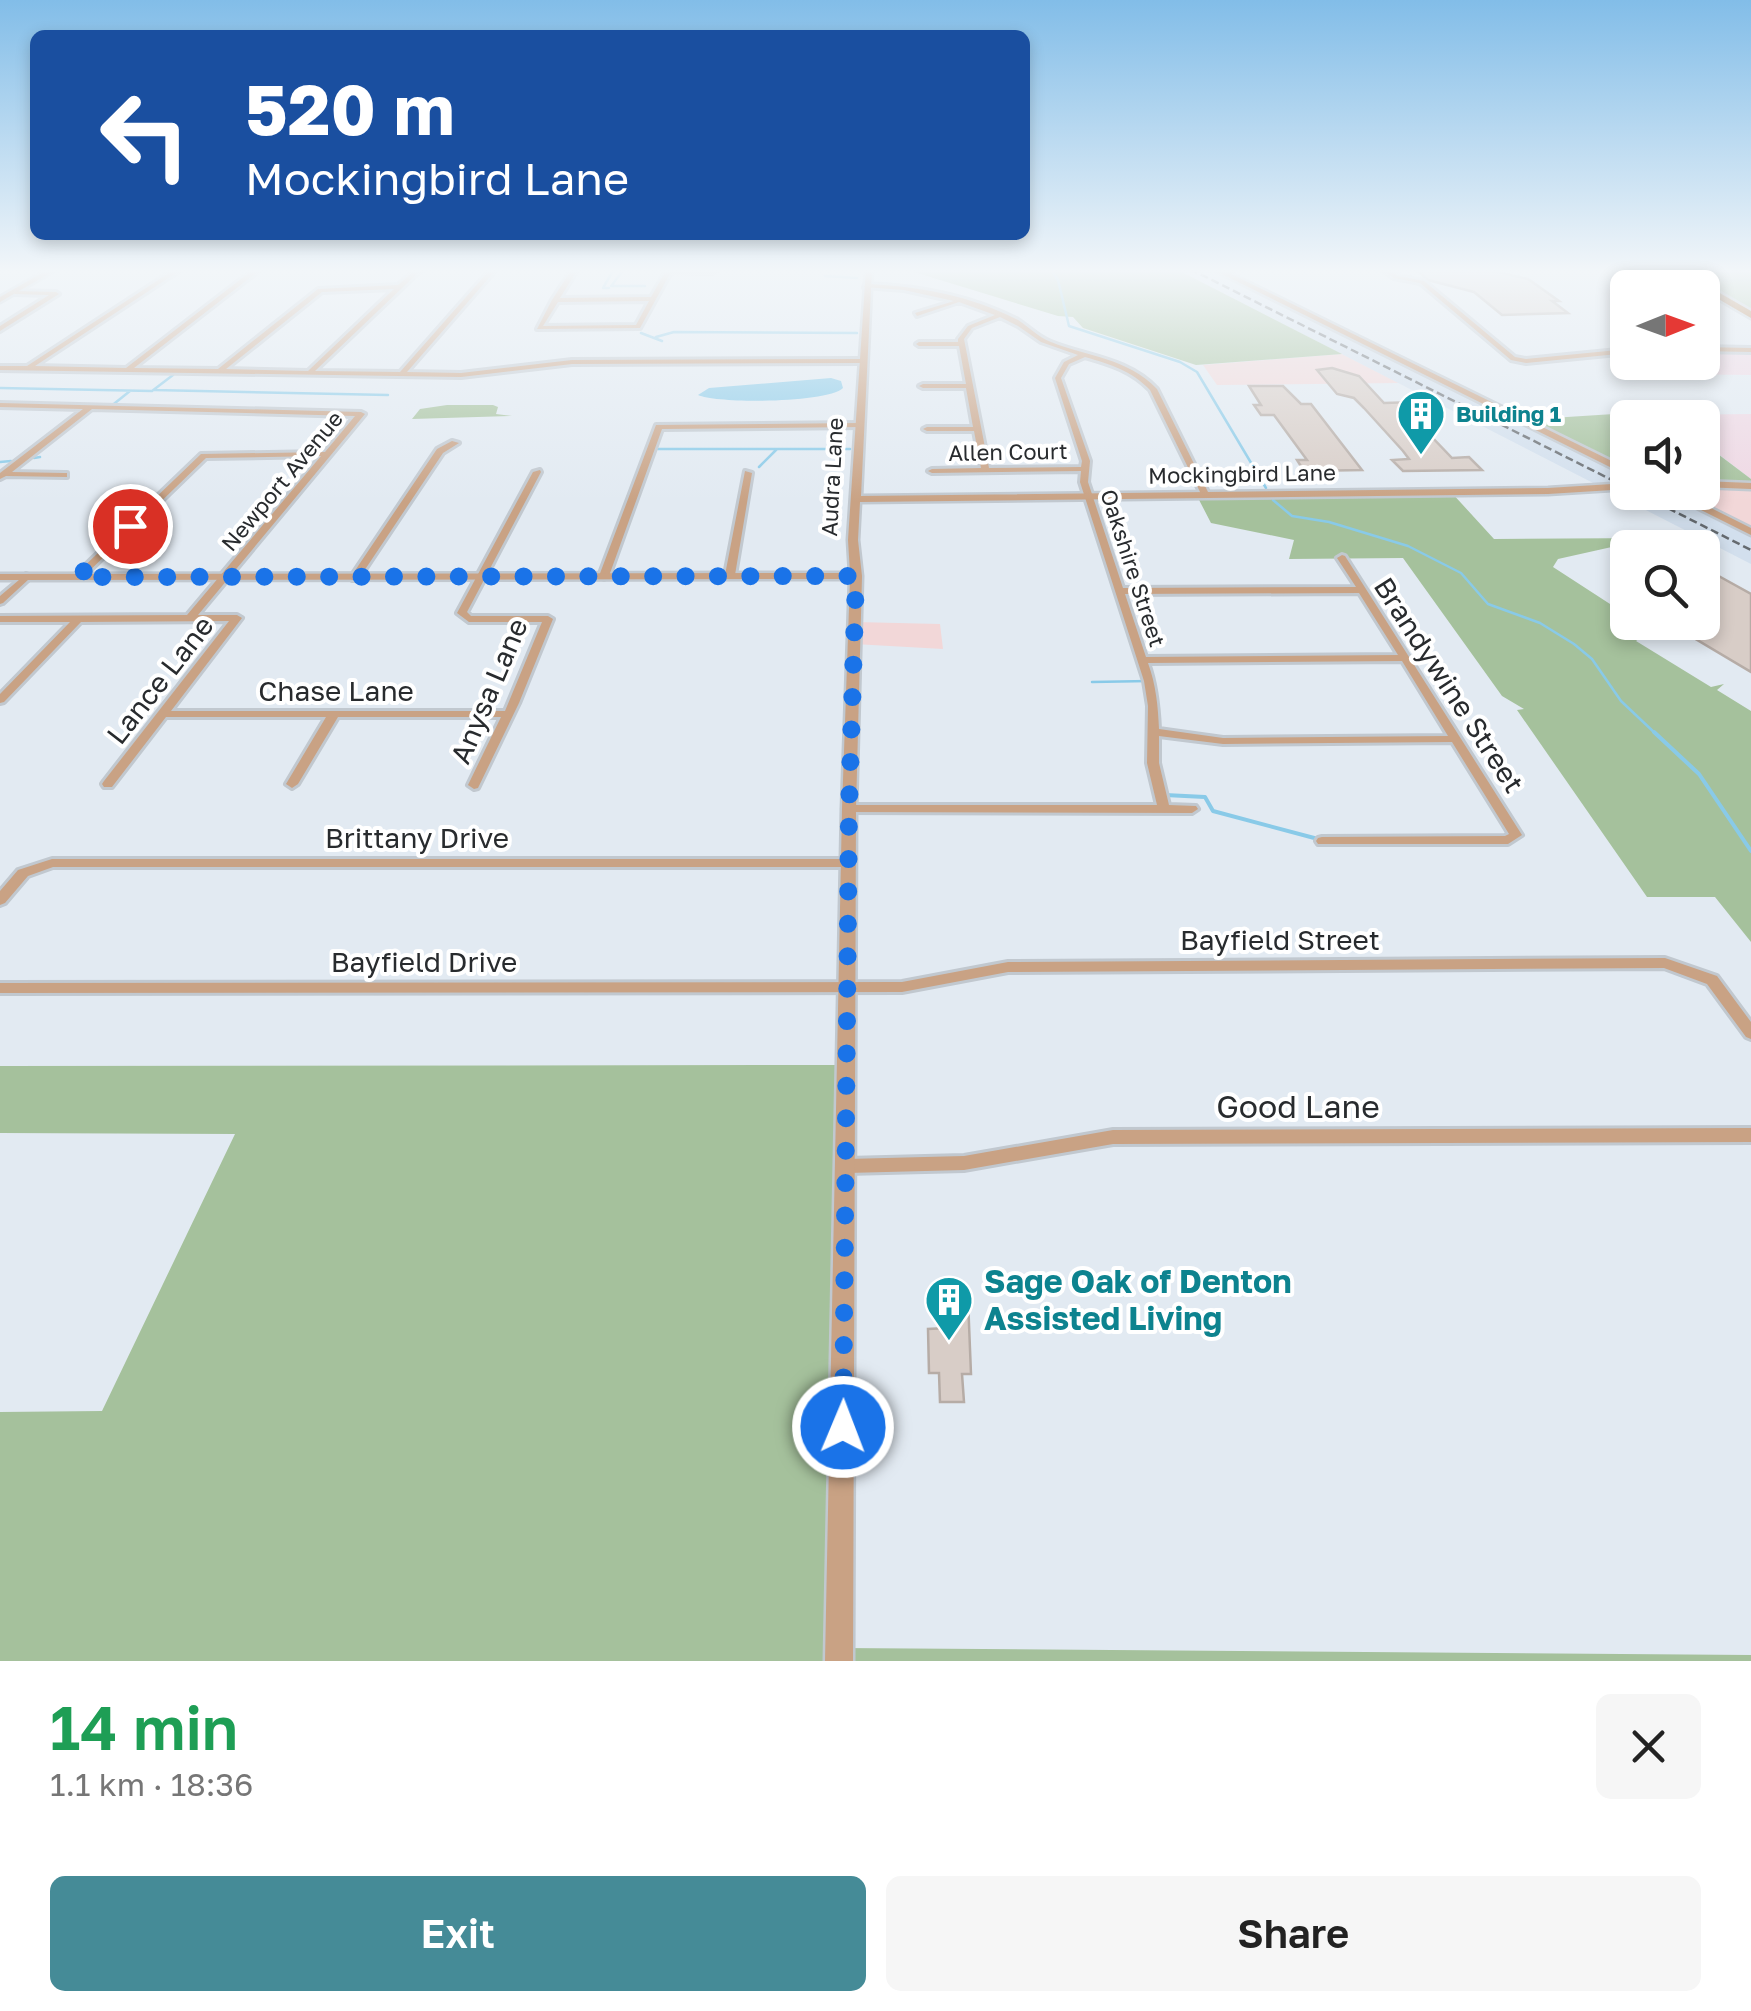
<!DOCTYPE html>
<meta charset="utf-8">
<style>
:root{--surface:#fff;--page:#f6f6f6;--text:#222;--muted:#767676;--accent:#458b97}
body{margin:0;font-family:"Golos Text",sans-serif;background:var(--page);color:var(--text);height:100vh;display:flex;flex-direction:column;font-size:38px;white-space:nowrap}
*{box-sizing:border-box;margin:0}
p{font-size:32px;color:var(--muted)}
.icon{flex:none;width:55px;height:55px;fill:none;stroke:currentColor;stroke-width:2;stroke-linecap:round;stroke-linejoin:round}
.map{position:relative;height:1661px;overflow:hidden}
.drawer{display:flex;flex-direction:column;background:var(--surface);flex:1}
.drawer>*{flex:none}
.guide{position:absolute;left:30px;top:30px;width:1000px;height:210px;border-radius:15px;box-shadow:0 5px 15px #0003;background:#1a4fa0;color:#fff;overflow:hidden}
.needle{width:65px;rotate:89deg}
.tools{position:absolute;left:1610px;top:270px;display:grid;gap:20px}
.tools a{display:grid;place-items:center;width:110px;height:110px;border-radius:15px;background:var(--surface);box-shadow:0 5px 15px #0003;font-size:50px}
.pin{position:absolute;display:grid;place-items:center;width:85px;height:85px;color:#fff;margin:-42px;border:5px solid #fff;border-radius:50%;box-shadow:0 2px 10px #0007}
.me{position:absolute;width:110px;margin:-55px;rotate:1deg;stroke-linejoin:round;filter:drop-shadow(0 0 8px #0008)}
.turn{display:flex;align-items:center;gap:35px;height:210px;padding:0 50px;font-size:45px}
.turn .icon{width:130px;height:130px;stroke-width:2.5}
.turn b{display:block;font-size:70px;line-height:85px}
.round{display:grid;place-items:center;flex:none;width:105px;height:105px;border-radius:15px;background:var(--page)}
.head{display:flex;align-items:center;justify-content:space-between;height:170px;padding:0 50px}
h1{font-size:60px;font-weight:600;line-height:75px;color:#1e9e55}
.cta{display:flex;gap:20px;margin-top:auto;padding:20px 50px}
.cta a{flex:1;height:115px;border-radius:15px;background:var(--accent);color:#fff;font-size:40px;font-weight:600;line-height:115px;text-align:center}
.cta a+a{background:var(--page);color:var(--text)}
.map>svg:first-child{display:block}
</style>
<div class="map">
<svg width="1751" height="1661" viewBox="0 0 1751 1661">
<rect width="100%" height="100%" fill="#e2eaf2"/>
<!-- commercial -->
<path fill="#efd7e3" d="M1703,350l48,2v23l-88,-1 -27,-11 66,-1z
M1751,414v65l-48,-37 -1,-24 -35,-3z"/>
<!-- industrial -->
<path fill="#f2d7d8" d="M1342,354l57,29 -182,2 -14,-20z
M1703,484l48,2v46l-81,-39 32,-1z
M855,622l85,2 3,25 -89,-5z"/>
<!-- built -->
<path fill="#d2dfed" d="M1176,269h39l412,204 1,19 42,1 81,39v32z"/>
<!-- green -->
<path fill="#a5c19c" d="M904,269h272l166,85 -146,11 -113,-37 -10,-11 -15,-1z
M1681,270h70v40z
M447,405h46l5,2 -2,7 16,2 -100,3 8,-10z
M1661,411l9,6 -42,1 -1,50 -107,-48z
M1702,442l49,37v7l-48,-2z
M1451,492l43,47 158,-1 -94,21 -5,8 74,48 1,7 4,1 9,14 -5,4 75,46 13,-3 -7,6 34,21v231l-36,-45h-68l-130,-187 7,-1 -22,-13 -99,-138 -114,1 5,-19 -83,-17 -15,-29z
M846,1065l-6,583 911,7v6h-1751v-249l102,-1 133,-277 -235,-1v-67z"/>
<!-- water -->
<path fill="#89cae8" d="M831,378l10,3 2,7c-15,15 -125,16 -145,7l11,-7z"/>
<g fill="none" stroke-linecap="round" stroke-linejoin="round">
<!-- stream-far1 -->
<path stroke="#89cae8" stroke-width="2.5" d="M1051,269l7,11 11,46 111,36 17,10 69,116
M825,276l32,2
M612,285l12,-16
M611,286h34
M609,288h-6l11,-19
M641,333l21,8
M656,337l18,-5 183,1
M0,388l152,3 21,-16
M154,390l234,5
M110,407l20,-16
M658,449h192
M34,458l6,-1
M0,462l11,-1
M759,467l18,-18
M1273,500l19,16 37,6 79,24 53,27 27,31 52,19 34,21 18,15 29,42 36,34
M1092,682l57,-1"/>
<!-- stream -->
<path stroke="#89cae8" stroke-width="4" d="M1654,732l45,42 52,77
M1165,795l40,2 8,14 105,28"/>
</g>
<!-- building -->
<path fill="#d8cdc7" stroke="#b6aca6" stroke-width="2.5" d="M1415,269h70l43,10 31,22h-7l16,12 -66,2 -28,-23 -46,-12z
M1332,368l27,8 25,27 32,-1 10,11h-17l43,45 17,-1 13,13 -79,1 -11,-11 17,-1 -6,-8 -39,-43 -10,-10 -17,-4 -20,-24z
M1249,386h34l18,18h10l51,66 -58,1 -7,-11h10l-33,-45h-13l-7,-10h7z
M1715,574l36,20v78l-84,-50h35v-45z
M946,1299h22l3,75h-9l2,28h-24l-1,-29h-10l-1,-44 19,-1z"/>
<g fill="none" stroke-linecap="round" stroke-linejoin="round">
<!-- minor casing -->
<g stroke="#c1c8cf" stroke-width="6">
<path id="minor" d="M175,269h7l-147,97 91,2 128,-99h7l-127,99 84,1 100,-80 80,-4 18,-16h6l-107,102 85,1 88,-100 -5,-3h7l4,3 -87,100 54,1 111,-13 292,-1 3,2 -3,2 -292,1 -111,13 -461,-7v-4h27zM394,289l-86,82 -82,-2 96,-77z
M572,269h6l-18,29 91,-1 16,-28h46l3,2 -3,2 -42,-1 -31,56 -103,1 15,-29zM649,301l-13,24 -93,1 15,-24z
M1381,269h7l10,7 26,5 91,76 11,2 102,-10v4l-102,10 -15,-3 -91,-77 -26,-5z
M866,284c52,2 106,12 152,36 11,7 20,17 33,22 37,15 77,16 106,47l52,105 -1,2 -7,-2 -51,-104c-18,-19 -40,-26 -65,-33l-16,7 -8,14 29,83 -2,21 35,106 233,-1 -19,-29 5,-3 3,1 177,279 -14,9h-190l-2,-3 2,-3 4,-1 183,-1 4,-2 -57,-92 -229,2 -64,-8v27l10,42 27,1 2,3 -6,4 -347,-1 -2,-3 6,-4h308l-10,-42 1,-57 -4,-25 -64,-199 1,-11 -149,2 -4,-2 4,-2 49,-1 -7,-37h-47l-4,-2 4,-2h46l-7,-39h-43l-4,-2 4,-2h43l-7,-38h-40l-3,-2 3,-2h39v-3l10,-13 27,-11 -36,-13 -42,14 -2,-3 39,-12 -50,-11 -40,-3zM1000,317l18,9 23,16 37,13 -14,7 -9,16 27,83 -1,6 -92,1 -25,-129 8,-11zM1359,593l39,62 -252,2 -21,-63zM1402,661l46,75 -225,2 -64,-9c-1,-23 -3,-44 -11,-66z
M13,291l43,1 3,2 -59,37v-5l49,-31 -34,-1z
M1702,347l49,1v4l-49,-1z
M0,403l361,9 4,2 -167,201h39l5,3 -71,93h334l37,-89h-73l-12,-9 76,-141 7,-2 1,2 -74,140 4,4h77l5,3 -34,84 -41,85 -4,1 -6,-4 33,-68h-163l-40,67 -6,4 -6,-4 40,-67h-160l-54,70h-8l-2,-3 2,-3 125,-160 -148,1 -77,80 -4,1v-9l70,-72h-70v-6l187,-1 134,-159 -115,2 -125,121h-6l-2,-2 128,-123 124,-2 30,-36 -263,-7 -80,63 52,1h3v4l-61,-1 -6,3v-6l83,-64 -83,-2z
M860,423h3v4l-201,2 -53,147 -5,3 -5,-3 57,-151z
M452,441l7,2 -16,10 -85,127h-6l-2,-2 87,-129z
M745,471l7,2 -17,102 -5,3 -5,-3z
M26,574l3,1v4l-26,24 -3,1v-8z
M52,859h796l6,4 -6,4h-795l-25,9 -23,27 -5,2v-14l18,-21z
M1665,958l52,18 34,46v17l-5,-2 -39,-53 -43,-16 -656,4 -106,20 -902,1v-10l902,-1 106,-20z
M1751,1128v14l-638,2 -149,26 -117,3 -6,-2 -2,-5 2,-5 6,-2 117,-3 149,-26z"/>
</g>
<!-- tertiary casing -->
<g stroke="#c1c8cf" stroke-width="5">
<path id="tertiary" d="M49,269h8l-57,33v-5z
M866,269h6l-11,227 687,-8 80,-5v6l-80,5 -688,8 -2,38 4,36 -6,233 -3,852h-28l17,-852 8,-230 -850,1v-6l850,-1 -2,-33z
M1212,269h9l407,200v7z
M1702,481l49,2v6l-49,-2z
M1665,492h14l72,36v7z"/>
</g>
<!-- primary casing -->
<g stroke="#c1c8cf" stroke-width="5">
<path id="primary" d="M1667,269h11l73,42v7z"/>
</g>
<!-- minor -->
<use href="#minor" fill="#c9a284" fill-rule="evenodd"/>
<!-- tertiary -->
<use href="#tertiary" fill="#c9a284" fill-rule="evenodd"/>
<!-- primary -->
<use href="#primary" fill="#a96422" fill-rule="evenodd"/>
<!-- rail -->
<path stroke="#656a6f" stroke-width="2.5" stroke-dasharray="8 4" stroke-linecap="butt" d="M1190,269l438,219
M1636,492l115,58"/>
</g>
<!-- sky -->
<linearGradient id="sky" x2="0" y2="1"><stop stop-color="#82bde8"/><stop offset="0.54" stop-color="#f2f6f9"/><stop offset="1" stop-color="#f2f6f9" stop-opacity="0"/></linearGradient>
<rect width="1751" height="502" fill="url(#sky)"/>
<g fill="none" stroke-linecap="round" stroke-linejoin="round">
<!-- route -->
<path stroke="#1a73e8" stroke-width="18" stroke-dasharray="0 32.4" d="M130,526l-52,51 778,-1 -7,233 -6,618"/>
</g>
<!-- icons -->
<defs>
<g id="building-pin" transform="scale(2.5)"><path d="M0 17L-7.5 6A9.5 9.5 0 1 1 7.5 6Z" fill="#0f9aa8" stroke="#fff"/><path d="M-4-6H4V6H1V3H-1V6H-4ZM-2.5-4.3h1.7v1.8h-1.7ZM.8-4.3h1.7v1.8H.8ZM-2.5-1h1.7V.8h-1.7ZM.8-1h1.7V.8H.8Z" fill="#fff"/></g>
</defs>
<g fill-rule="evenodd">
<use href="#building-pin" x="1421" y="414"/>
<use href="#building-pin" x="949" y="1300"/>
</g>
<g text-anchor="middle" stroke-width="8" stroke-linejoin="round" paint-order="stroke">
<!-- far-culture labels -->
<g font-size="22" font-weight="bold" fill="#0d838f" stroke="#fff" text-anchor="start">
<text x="1456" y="422">Building 1</text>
</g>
<!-- far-street labels -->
<g font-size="22" fill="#282b2e" stroke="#fff">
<text transform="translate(1008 452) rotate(-1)" y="8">Allen Court</text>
<text transform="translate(1242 474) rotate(-1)" y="8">Mockingbird Lane</text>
<text transform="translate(832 477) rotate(-87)" y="8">Audra Lane</text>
<text transform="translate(282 481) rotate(-50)" y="8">Newport Avenue</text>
<text transform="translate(1133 568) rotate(72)" y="8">Oakshire Street</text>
</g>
<!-- street labels -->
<g font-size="28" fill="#282b2e" stroke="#fff">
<text transform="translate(160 680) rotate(-52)" y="10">Lance Lane</text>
<text transform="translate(1449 685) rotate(57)" y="10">Brandywine Street</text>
<text x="336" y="701">Chase Lane</text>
<text transform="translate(489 691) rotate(-67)" y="10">Anysa Lane</text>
<text x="417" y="848">Brittany Drive</text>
<text x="1280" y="950">Bayfield Street</text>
<text x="424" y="972">Bayfield Drive</text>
</g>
<!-- near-street labels -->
<g font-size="32" fill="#282b2e" stroke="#fff">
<text x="1298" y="1118">Good Lane</text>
</g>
<!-- near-culture labels -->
<g font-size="32" font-weight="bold" fill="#0d838f" stroke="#fff" text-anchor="start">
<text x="984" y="1293">Sage Oak of Denton<tspan x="984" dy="37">Assisted Living</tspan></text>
</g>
</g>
</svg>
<div class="tools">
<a><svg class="needle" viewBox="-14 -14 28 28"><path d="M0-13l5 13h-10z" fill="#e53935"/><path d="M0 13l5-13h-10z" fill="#767676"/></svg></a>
<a><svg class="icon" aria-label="sound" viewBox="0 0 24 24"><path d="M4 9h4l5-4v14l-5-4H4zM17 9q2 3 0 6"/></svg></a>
<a><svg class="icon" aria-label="search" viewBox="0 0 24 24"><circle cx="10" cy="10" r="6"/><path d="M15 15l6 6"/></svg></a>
</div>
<div class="pin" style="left:130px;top:526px;background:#d93025"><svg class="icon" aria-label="arrive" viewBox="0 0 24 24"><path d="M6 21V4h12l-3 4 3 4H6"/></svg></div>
<svg class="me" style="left:843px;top:1427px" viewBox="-20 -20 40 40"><circle r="17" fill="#1a73e8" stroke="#fff" stroke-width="3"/><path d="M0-11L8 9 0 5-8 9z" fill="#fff"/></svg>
<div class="guide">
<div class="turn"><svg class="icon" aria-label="left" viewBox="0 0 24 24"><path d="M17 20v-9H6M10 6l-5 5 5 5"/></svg><div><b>520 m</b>Mockingbird Lane</div></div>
</div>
</div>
<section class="drawer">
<div class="head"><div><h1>14 min</h1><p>1.1 km · 18:36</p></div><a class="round"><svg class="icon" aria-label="close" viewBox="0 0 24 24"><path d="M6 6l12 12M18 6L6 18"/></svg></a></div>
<div class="cta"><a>Exit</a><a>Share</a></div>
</section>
